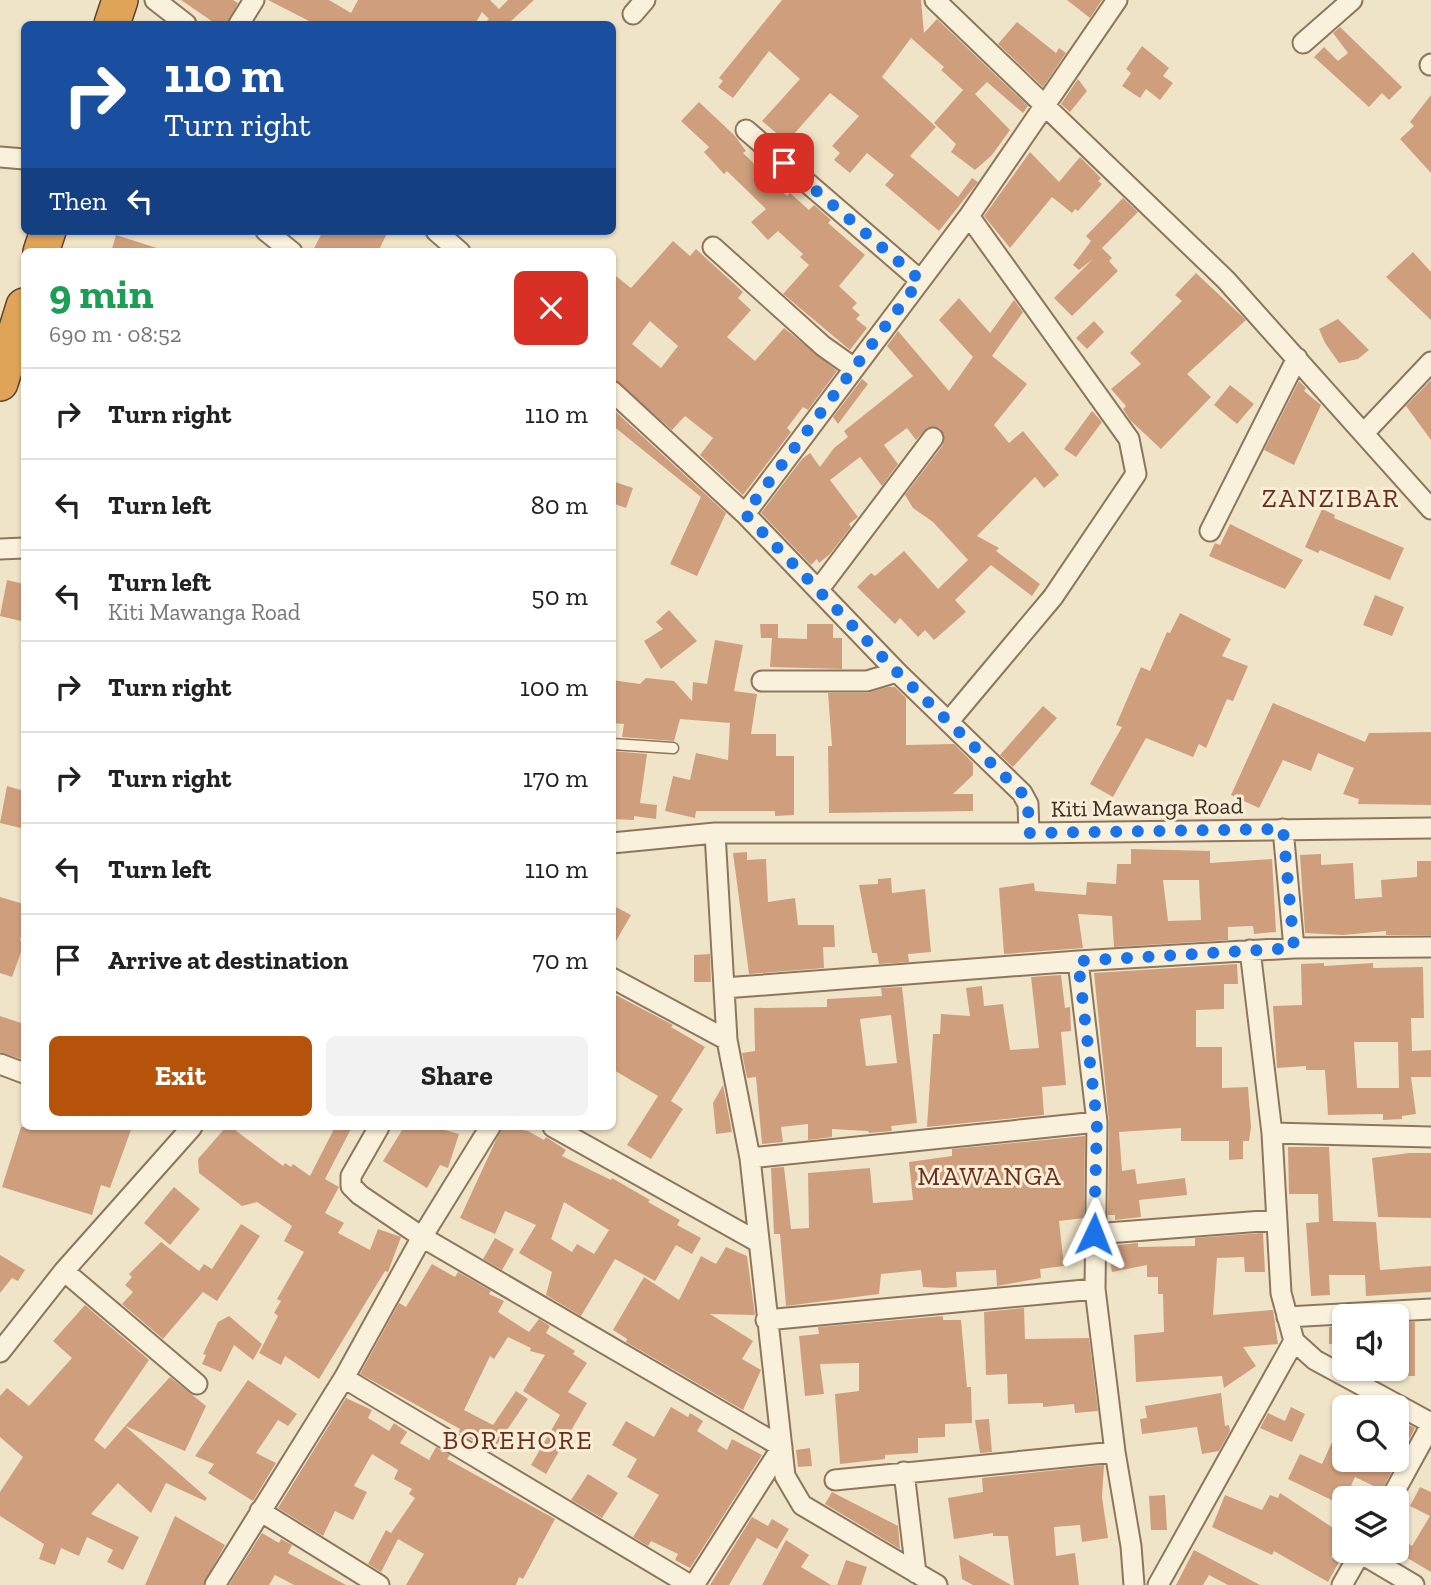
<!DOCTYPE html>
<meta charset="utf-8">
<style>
:root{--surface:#fff;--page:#f2f2f2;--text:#222;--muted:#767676;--line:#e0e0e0;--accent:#b45309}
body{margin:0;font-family:"Zilla Slab",serif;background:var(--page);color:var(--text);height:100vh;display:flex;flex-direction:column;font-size:26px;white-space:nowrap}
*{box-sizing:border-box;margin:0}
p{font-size:23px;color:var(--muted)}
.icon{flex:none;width:38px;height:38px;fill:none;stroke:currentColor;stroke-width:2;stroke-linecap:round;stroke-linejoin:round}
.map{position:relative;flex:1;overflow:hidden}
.drawer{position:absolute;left:21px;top:248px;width:595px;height:882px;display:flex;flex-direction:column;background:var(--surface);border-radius:10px;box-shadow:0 2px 5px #0004}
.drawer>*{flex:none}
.banner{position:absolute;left:21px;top:21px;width:595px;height:214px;border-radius:10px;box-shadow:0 2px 5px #0004;background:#1a4fa0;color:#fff;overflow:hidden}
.buttons{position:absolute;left:1332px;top:1304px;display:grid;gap:14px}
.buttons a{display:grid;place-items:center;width:77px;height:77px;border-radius:10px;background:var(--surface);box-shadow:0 2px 5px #0004;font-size:35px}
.pin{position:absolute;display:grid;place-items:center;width:60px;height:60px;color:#fff;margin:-30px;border-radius:14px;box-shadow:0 4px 10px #0006}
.me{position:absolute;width:77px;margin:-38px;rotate:2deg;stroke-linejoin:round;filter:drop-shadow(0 0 5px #0008)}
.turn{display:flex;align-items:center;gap:24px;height:147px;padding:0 28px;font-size:32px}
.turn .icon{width:91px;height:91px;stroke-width:2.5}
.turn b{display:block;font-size:49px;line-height:60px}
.then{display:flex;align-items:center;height:66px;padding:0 28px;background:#0003;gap:14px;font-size:26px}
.round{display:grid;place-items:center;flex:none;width:74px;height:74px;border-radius:10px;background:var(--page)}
.head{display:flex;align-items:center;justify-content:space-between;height:119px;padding:0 28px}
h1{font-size:42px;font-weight:800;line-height:52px;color:#1e9e55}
.action{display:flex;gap:14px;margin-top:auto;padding:14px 28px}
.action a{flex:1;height:80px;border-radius:10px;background:var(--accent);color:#fff;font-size:28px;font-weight:800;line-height:80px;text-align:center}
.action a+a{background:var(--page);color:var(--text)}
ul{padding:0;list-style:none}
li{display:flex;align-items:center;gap:21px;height:91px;padding:0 28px;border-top:2px solid var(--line)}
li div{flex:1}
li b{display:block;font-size:26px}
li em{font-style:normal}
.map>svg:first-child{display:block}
</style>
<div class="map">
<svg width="1431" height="1585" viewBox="0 0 1431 1585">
<rect width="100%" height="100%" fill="#f0e4c8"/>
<!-- building -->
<path fill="#cf9f7d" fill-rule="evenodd" d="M181,0h52l5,3 -11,21h-11z
M268,0h61l22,13 7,-13h132l9,9 9,-9h26l-23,21 4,3h-32l6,-5 -7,-7 -7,12h-160z
M782,0h139l3,33 13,-14 91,87 -5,7 -36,-31 -12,12 35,36 -18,25 -17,15 -24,-18 5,-8 -22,-21 29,-33 -22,-20 3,-3 -33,-29 -29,39 54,50 -26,29 48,41 14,-19 6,4 -39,49 -54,-46 9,-10 -27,-22 -17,20 -16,-13 6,-7 -8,-7 27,-30 -29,-23 -43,49 -25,-21 38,-42 -31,-28 -36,47 -15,-11 5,-6 -4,-3z
M1067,0h35l-12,18z
M1017,22l39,31 3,-5 7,5 -23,34 -45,-43z
M1340,27l62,60 -13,13 -7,-7 -13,14 -55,-50 10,-10 14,14 10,-8 -15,-20z
M1142,46l27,22 -6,8 10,7 -13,17 -14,-11 -6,9 -18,-12 9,-13 -5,-4z
M1078,79l9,12 -17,21 -9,-8z
M1431,95v78l-31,-34 14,-13 -4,-4z
M699,102l36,34 11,15 -3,2 44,43 3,-3 19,17 5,-5 17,15 -3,3 37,32 -26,31 18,17 -5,5 8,7 -4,4 11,9 -17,22 -67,-56 26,-29 -9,-8 3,-3 -25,-23 -10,9 -17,-18 15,-13 -39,-38 -3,3 -20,-22 5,-5 -28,-26z
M1030,152l29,30 21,-25 21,21 -3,3 4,3 -24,27 -3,-2 -3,4 -20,-16 -42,51 -26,-32z
M1123,198l15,14 -36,36 10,10 -3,3 9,10 -46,45 -18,-18 39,-39 -14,11 -6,-5 18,-24 -5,-5z
M323,231h65l-10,21h-66z
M116,235l44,14 -1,3h-48z
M673,241l17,15 6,-7 47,43 -5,6 13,12 -24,27 28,24 29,-33 53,43 -29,39 -5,-3 -16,21 4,4 -48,63 -43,-40 13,-17 -28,-22 -13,14 -60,-52v-105l19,15zM650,321l28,25 -17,22 -29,-24z
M1413,252l18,20v48l-45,-43z
M1196,273l50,47 -59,54 24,23 -50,52 -31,-29 -7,-11 3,-3 -15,-17 30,-25 -11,-11 52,-52 -7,-6z
M959,298l31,35 24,-33 9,12 -31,44 35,28 -33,41 15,18 14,-12 36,44 -15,13 -9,-11 -58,59 22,12 -3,3 44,33 -8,12 -41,-31 -36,35 11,12 -32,28 -9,-10 -7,7 -18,-19 -5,6 -38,-37 14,-14 4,3 29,-25 34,38 30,-29 -35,-38 -20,-14 -8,-13 38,-50 1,-11 -4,-6 -12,-1 -12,13 -9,-12 -23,17 14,19 -16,22 -22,-29 -30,23 28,37 -9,7 2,3 -21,27 -11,9 -2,-4 -6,6 -50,-52 41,-54 8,-6 10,14 14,-19 14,-11 -4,-6 69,-55 -26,-30 11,-15 51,60 24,-34 -34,-37z
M1338,319l31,31 -11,9 -19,4 -14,-20 -6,-14z
M1094,321l10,11 -17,17 -11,-11z
M862,379l6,5 -30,40 -5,-7z
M1431,380v60l-25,-34z
M1299,381l7,7 -2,3 17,14 -27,60 -30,-15z
M1230,385l24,19 -17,20 -23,-19z
M1092,411l10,11 -26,35 -12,-8z
M616,412l110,101 -29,63 -27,-12 31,-67 -89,-72v-9z
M612,481l21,7 -7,20 -14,-5z
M1322,509l13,6 -1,3 70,30 -14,32 -70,-30 -2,3 -13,-6z
M1230,524l73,36 -18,29 -76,-33 6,-13 5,2z
M7,580l17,4 -3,37 -21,-5z
M1375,595l29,12 -12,29 -29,-11z
M669,610l28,31 -36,28 -17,-28 19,-12 -7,-7z
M1180,613l51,26 -9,17 26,10 -15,35 -6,-2 -21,49 -7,-4 -6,13 -47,-19 -33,59 -23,-13 32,-57 -6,-2 25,-58 9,4 17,-39 3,1z
M760,624h18v14l29,1v-15h26v14h9v31l-72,-2 2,-29h-11z
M715,640l28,5 -9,46 23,3 -6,40h25v22h18v59l-19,1v-5h-79l-1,7 -30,-7 8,-35 17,4 6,-27 32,7 2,-37 -50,-4 -6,22 -52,-4 2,-13 -12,-1v-43l28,4 6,-6 28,3 18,20 1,-19 14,2z
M888,687h7l11,11v47l48,-1 19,19v12l-20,19h20v17l-144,2 -1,-67h4l-4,-53h39z
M1273,703l92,39 4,-9 62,-1v73l-73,-1 1,-5 -16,-5 11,-26 -36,-15 -7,18 -28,-11 -24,48 -28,-13z
M1043,706l14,12 -44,49 -13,-12z
M612,751l35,3 -7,49 17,2 -1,14 -22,-3v4l-22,-1z
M7,786l17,5 -3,37 -21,-5z
M1131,849l79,2v12l62,-4 4,73 -22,2 -1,-8 -25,1v13l-114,7 -2,-31 -34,-2 5,34 -79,6 -5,-66 35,-5 1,8 51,4 1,-13 29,2 1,-20h14zM1163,880h36l2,40 -33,1z
M747,852v8l19,-1 2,43 27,-4 3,27h36l1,22h-12l1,21 -75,6 -16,-121z
M1321,854v11l32,-2 2,36 27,-2 -1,-17 36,-3v-16h14v74h-45v-4l-43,4 -38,-2 -5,-78z
M891,878l1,15 33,-4 6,63 -23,2 1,8 -30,2 -2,-11h-5l-13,-68 19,-1v-5z
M0,897l24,7v21l-4,15 4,4 -12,33 -12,-4z
M612,905l19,10 -19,33z
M710,954l1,28h-17v-27z
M1324,963v3l49,-3v5l50,-1 1,51h-13l1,33 19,-1v27h-20l5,37 -14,2v3l-19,1v-6l-55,1 -3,-45h-19v-4l-29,2 -4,-62 29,-1 -1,-41zM1354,1042h44l1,46h-42z
M1237,964l1,20h-14v25l-28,1v37h26v41l26,-1 3,40 -2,14h-6v18l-14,1v-19h-48v-13l-62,4 3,39 13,-2 2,15 48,-6 2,17 -48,5 2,17 -26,3v-5h-7l1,-94 -15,-148z
M1061,975l4,33 5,-1 1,24 -10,1 5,53 -24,2 2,28 -117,12 6,-93h7l1,-20 29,2 -4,-28 16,-2 2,20 19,-2 7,46 29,-2 -8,-71z
M902,987l15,136 -26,3 1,5 -23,2 -1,-2 -36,-2v8l-24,3v-16l-27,3 2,15 -21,2 -6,-67 -9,1 -5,-25 13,-2 -1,-43 73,-1v-8l55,-3 -1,-8zM891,1015l6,48 -31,3 -6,-47z
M612,993l61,32 -2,2 34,20 -34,54 12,8 -32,50 -24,-14 31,-49 -46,-27z
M0,1016l24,8v36l-24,-8z
M723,1085l9,47 -16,2 -3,-31z
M21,1127h111l-22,61 -9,-3 -9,30 -90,-28z
M226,1127h5l52,39 2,-3 6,4 2,-3 17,12 25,-49h17l-27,52 14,8 -14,26 19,10 -6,10 32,17 8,-21 23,8 -13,35 -3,-1 -66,108 -34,-23 -4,9 -22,-12 19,-37 -4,-3 7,-12 -4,-2 27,-47 -20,-11 8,-15 -35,-24 -15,4 -43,-33 -1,-14z
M404,1127h30l25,7 -11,34 -8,-3 -13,23 -44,-27z
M502,1127l26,4 16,9 2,-3 20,13 -4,6 49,24 1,-2 38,22 -2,2 32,18 -3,5 24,13 -9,16 -16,-9 -21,36 -40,-22 -34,57 -35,-21 6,-23 -33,-19 17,-28 -31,-14 -10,23 -35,-16zM564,1202l45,28 -15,24 -17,-10 -5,8 -21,-13z
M1085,1136l-1,82 -25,3 5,45 -24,3 1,9 -44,8 -1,-16 -40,2 1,15 -13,1 -21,-1 -2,-17 -40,4 -2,20 -93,12 -6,-72h-6l-3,-66 13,-1 7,62 18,-1 -1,-55 62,-5 3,35 40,-3 -4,-38 43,-6v-7z
M1288,1147h41l4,74 43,1 4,48 51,-4v26l-65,4 -1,-21h-36l1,20 -19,1 -5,-73 13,-1 -1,-28h-29z
M1409,1153h22v65l-53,-1 -6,-59z
M174,1187l26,22 -30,36 -26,-22z
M241,1224l19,12 -43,65 -14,-9 -40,47 -41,-35 11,-12 -8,-7 7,-8 -3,-3 32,-32 38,29 5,-7 8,5z
M1263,1233l2,39h-20l-1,-15 -27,1 -4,57 60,-5 5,34 -35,3 13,19 -32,22 -2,-12 -86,6 -2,-47 30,-3 -1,-38h-5v-17h-11v-12l-35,7 -4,-26 30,-3v4l57,-1v-8z
M495,1238l19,11 -12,21 -19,-11z
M726,1247l21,9 8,59 -45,-1 43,27 -11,18 19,11 -18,40 -117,-68 1,-3 -14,-9 31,-53 35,23 22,-44 15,8z
M0,1255l25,15 -7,11 -6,-3 -12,15z
M432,1264l23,13 3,-5 33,19 -2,3 15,7 -6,11 31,20 10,-13 11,7 -4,7 29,18 -2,3 14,9 -19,29 19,11 -41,71 -15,-9 29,-50 -37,-24 22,-36 -15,-4 1,-3 -23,-11 -14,22 -4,-3 -26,54 29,15 23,-34 12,8 -36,53 -33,-20 1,-3 -100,-55 39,-71 7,4z
M85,1305l64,55 -55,80 11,9 20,-23 82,72 -2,3 -39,-18 -15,30 -33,-30 -27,31 48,23 -16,33 -16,-8 6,-12 -26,-13 -8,19 -18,-8 -6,17 -16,-6 5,-15 -44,-28v-24l23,-35 -23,-20v-41l7,-8 22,18 43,-48 -19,-17z
M1024,1308l1,31 64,-1 9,73 -23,2 -1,-9 -31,3v-4l-35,1 -1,-30 -21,1 -2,-63z
M229,1316l33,28 -9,16 -19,-15 -13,27 -19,-8 4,-9 -3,-1 15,-32z
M943,1316v4h18l6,67h4l1,36 -27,1v13l-27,1v15l-33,2v4l-45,5 -5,-70 24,-3v-28l-39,1 4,30 -19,2 -6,-60 20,-2 -1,-7z
M1415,1322v54h-19v-53z
M1344,1326v17l-15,1v-17z
M170,1377l36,29 -21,45 -60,-25z
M248,1380l49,34 -9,12 -10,-6 -22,33 20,10 -23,38 -45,-28 6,-9 -19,-8z
M1221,1393l4,33 4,-1 1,6 -11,20 -17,3 -5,-27 -55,7 -2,-15 7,-1 -2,-12z
M346,1398l26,12 -4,8 21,13 5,-8 13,9 -7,11 29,17 7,-13 14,8 -3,4 108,60 -32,60 -4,-2 -3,8h-110l18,-31 -26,-15 -17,33 -13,-8 18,-34 5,3 24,-35 -6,-4 3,-5 -18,-10 4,-9 -26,-16 -18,32 13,6 -14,28 -18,-9 -12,25 -45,-28z
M671,1407l17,10 2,-4 13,8 -6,10 30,19 5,-11 30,16 -72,113 -15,-8 3,-6 -27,-13 -3,5 -15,-9 26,-42 -32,-18 10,-18 -25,-14 14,-24 28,16z
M1291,1407l14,7 -13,28 -32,-14 8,-15 17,8z
M1344,1416v44h52v-42l19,10 -33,62 -27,-13 -13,28 -54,-26 12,-25 22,10z
M989,1419l3,33 -12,1 -5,-33z
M810,1448l2,18 -14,1 -2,-17z
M1104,1465l-2,32 6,41 -26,4 -2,-17 -26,2 2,29 19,-3 4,32h-65l-6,-49h-15v-3l-39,6 -6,-41 35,-6 -1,-14z
M588,1474l30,19 -16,25 -31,-18z
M1420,1487l11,5v80l-37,-22 5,-12 13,8 18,-30 -20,-10z
M832,1492l66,34 2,23 -75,-45z
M1280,1493l64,42 -13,22 8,5 -11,20 -54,-31 -2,4 -60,-28 13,-32 37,15 8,-15 8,3z
M1165,1495l2,35h-16l-2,-34z
M175,1516l50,29 -22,40h-58z
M752,1517l16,9 4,-7 17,10 -12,20 -20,-11 -28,47h-19z
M262,1533l17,10 2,-4 11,6 -4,8 58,32h-52l-19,-10 -6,10h-40z
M786,1540l23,15 -8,12 30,18h-69z
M1194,1550l66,35h-32l-19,-10 -6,10h-27z
M959,1555l52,30h-38l-11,-6z
M846,1560l21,7 -6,18h-24z"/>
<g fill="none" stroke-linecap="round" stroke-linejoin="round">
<!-- lane casing -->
<g stroke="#8d765c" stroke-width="13">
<path id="lane" d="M612,744l61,4"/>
</g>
<!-- street casing -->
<g stroke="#8d765c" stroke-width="23">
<path id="street" d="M155,0l31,24
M935,0l291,280 205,229
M633,14l12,-14
M239,24l15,-24
M1303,43l49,-43
M1430,65l1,-1
M746,130l174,150
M0,157l24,2
M266,231l26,21
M436,231l24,21
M713,247l110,99 31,22
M612,391l133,123 152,158 125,121 6,11 1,29
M1364,433l67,-71
M745,514l224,-298 148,-216
M1210,531l87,-173
M0,549l24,-1
M819,589l114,-151
M762,681h105l30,-9
M949,721l104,-124 83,-123 -7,-35 -160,-223
M1283,829l11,119
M715,833l12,207 23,118 35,318 17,29 135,80
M612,843l103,-10h314l402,-5
M1250,950l22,183 9,160 13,48 21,19 116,63
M1078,961l216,-13 137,-1
M612,978l115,62
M724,988l354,-27 19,161 -2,167 20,163 16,94 3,39
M0,1064l24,9
M379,1127l-28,49v10l9,9 62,42 360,210 -88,138
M553,1127l205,115
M1272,1133l159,4
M750,1158l347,-36
M1094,1234l181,-14
M64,1271l133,113
M1287,1317l144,-8
M766,1320l329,-31
M0,1352l64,-81 128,-144
M344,1378l346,207
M904,1472l12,101
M835,1480l280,-28
M1391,1498l40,-73
M260,1511l119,74
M1360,1553l54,32
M215,1585l129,-207 78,-141 68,-110
M1158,1585l136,-244
M1342,1585l20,-35"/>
</g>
<!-- highway casing -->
<g stroke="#5b4430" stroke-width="38">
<path id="highway" d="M112,24l8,-24
M41,252l7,-21
M0,383l24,-77"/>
</g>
<!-- lane -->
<use href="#lane" stroke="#faf1dc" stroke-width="10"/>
<!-- street -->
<use href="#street" stroke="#faf1dc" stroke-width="19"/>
<!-- highway -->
<use href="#highway" stroke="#e0a458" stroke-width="35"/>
</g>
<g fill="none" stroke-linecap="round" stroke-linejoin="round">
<!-- route -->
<path stroke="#1a73e8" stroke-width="12" stroke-dasharray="0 21.6" d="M784,163l136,117 -175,234 152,158 125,121 6,11 1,29 254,-4 11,119 -216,13 19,161 -3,112"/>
</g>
<g text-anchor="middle" stroke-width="6" stroke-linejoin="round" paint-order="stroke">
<!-- street labels -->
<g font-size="23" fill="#3d2e20" stroke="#f7eed8">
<text transform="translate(1147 807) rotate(-1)" y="8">Kiti Mawanga Road</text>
</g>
<!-- quarter labels -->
<g font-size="26" letter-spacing="2" fill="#6b2e1e" stroke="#f7eed8">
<text x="1331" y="507">ZANZIBAR</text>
<text x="990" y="1185">MAWANGA</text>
<text x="518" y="1449">BOREHORE</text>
</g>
</g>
</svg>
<div class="buttons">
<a><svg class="icon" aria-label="sound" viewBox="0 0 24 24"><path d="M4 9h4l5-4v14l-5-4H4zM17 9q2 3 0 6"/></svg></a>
<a><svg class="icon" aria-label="search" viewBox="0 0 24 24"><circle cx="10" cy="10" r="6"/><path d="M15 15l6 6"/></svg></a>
<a><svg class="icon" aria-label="layers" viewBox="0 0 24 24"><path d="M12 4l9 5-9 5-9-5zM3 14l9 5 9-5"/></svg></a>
</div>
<div class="pin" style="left:784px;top:163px;background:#d93025"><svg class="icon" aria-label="arrive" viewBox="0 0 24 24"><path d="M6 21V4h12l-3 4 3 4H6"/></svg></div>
<svg class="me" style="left:1094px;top:1234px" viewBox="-20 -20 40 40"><path d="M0-17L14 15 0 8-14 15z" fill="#1a73e8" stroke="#fff" stroke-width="4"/></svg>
<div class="banner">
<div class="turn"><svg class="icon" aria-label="right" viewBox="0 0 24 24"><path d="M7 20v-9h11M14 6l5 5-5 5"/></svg><div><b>110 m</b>Turn right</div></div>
<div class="then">Then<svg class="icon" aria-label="left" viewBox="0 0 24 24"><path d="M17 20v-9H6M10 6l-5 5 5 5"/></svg></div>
</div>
<section class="drawer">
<div class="head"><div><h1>9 min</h1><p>690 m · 08:52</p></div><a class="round" style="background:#d93025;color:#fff"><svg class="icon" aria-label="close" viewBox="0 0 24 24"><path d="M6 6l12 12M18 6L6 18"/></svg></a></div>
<ul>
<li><svg class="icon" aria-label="right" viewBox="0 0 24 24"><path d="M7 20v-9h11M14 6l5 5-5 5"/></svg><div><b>Turn right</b></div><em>110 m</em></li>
<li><svg class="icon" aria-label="left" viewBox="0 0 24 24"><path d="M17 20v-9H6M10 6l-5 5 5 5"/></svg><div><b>Turn left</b></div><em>80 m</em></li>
<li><svg class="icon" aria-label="left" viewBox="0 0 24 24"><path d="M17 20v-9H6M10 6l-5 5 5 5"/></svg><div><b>Turn left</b><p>Kiti Mawanga Road</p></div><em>50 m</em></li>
<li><svg class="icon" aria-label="right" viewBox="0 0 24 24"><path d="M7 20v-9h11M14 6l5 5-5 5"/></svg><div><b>Turn right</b></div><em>100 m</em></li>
<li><svg class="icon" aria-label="right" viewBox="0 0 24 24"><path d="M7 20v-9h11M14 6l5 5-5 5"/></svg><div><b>Turn right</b></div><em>170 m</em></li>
<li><svg class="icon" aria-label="left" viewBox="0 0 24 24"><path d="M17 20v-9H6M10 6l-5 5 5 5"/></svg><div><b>Turn left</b></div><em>110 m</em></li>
<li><svg class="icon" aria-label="arrive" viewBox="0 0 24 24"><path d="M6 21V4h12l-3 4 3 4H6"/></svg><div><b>Arrive at destination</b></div><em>70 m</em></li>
</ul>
<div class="action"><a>Exit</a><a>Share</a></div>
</section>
</div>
